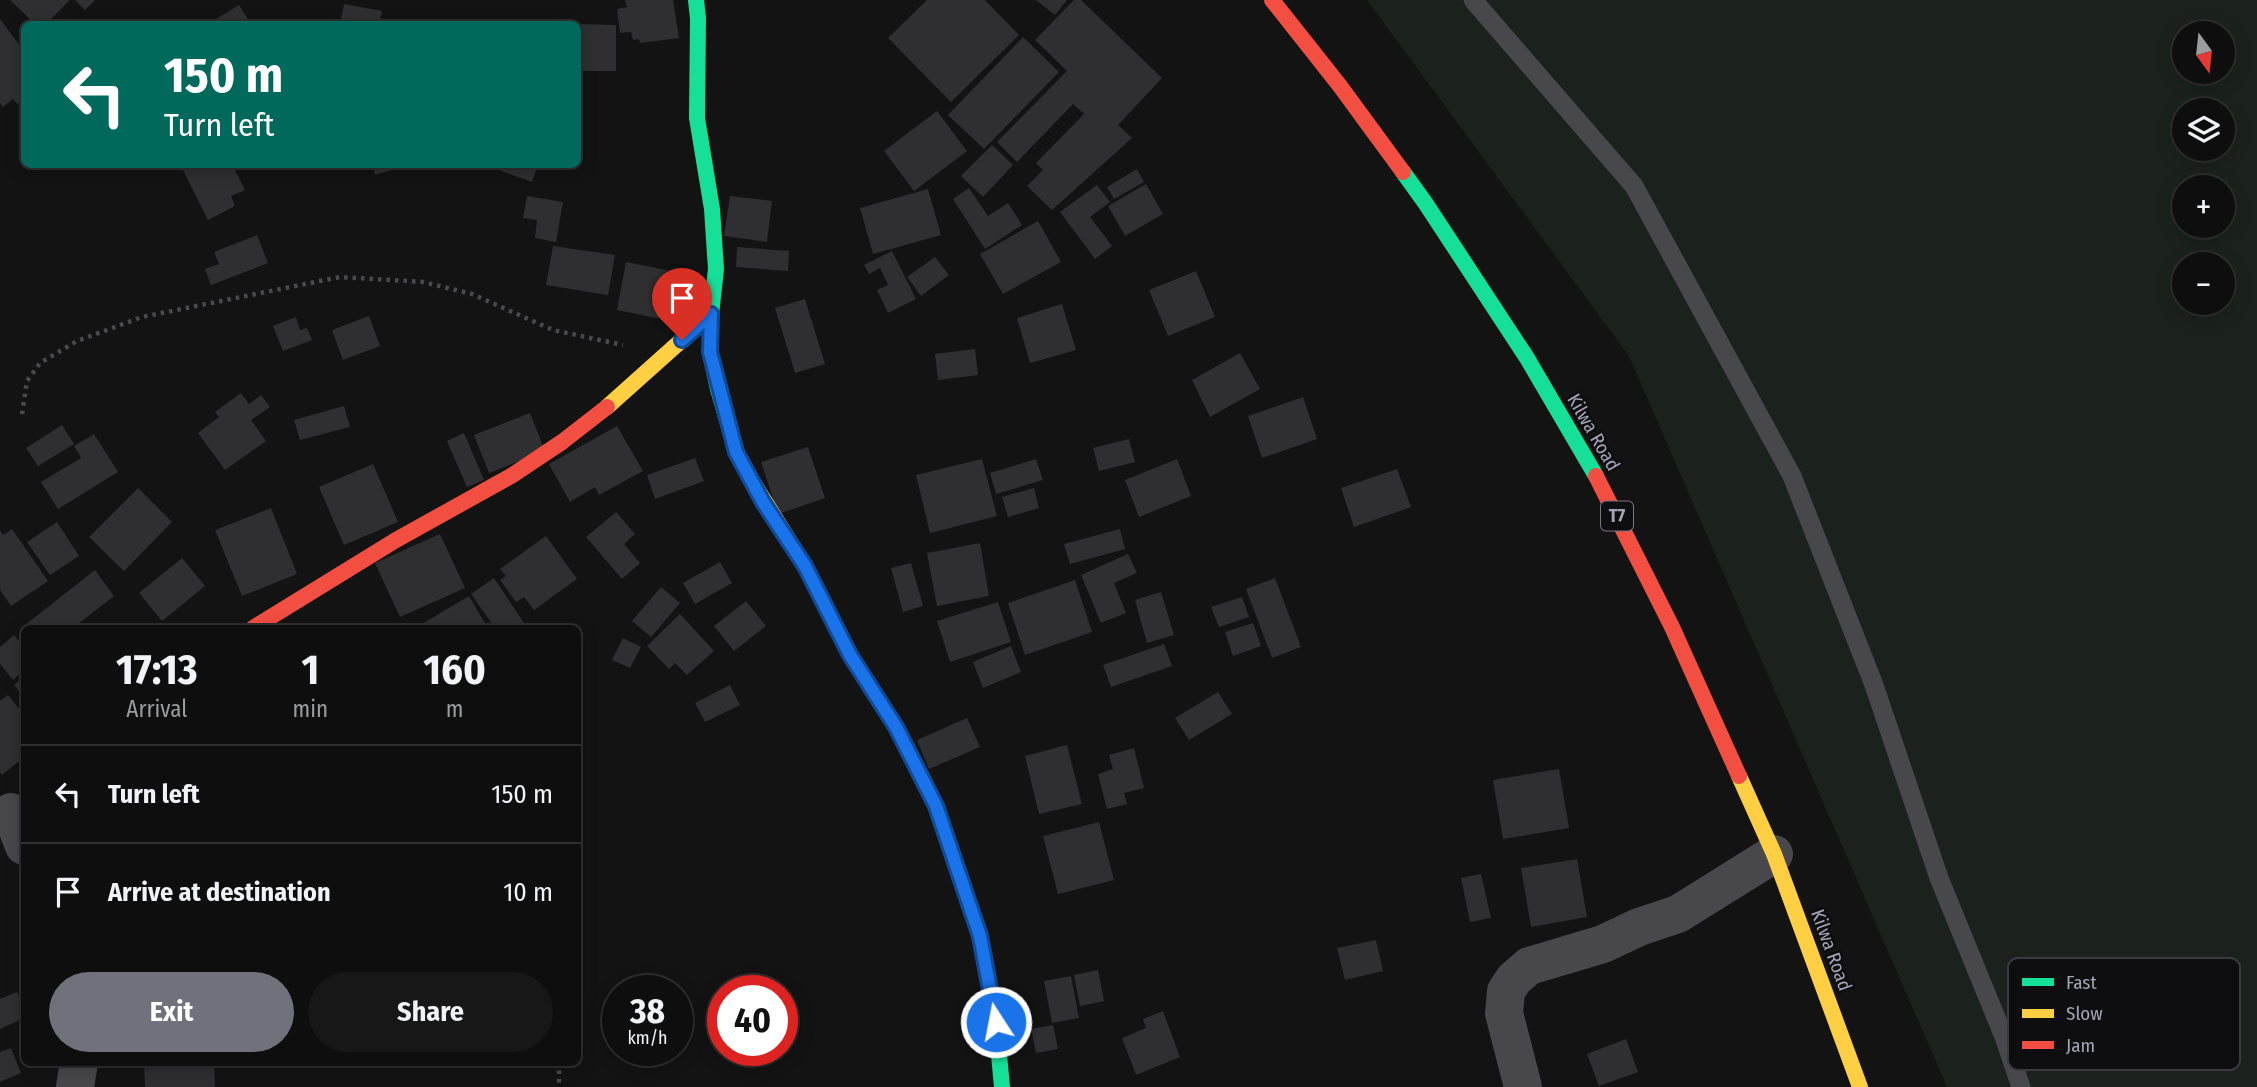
<!DOCTYPE html>
<meta charset="utf-8">
<style>
:root{--surface:#0e0e0e;--page:#171717;--text:#f1f3f6;--muted:#9b9c9e;--line:#2e2e2e;--accent:#71717c}
body{margin:0;font-family:"Fira Sans Condensed",sans-serif;background:var(--page);color:var(--text);height:100vh;display:flex;flex-direction:column;font-size:26px;white-space:nowrap}
*{box-sizing:border-box;margin:0}
p{font-size:23px;color:var(--muted)}
.icon{flex:none;width:38px;height:38px;fill:none;stroke:currentColor;stroke-width:2;stroke-linecap:round;stroke-linejoin:round}
.map{position:relative;flex:1;overflow:hidden}
.panel{position:absolute;left:21px;top:625px;width:560px;height:441px;display:flex;flex-direction:column;background:var(--surface);border-radius:10px;box-shadow:0 4px 18px #0003,0 0 0 2px var(--line)}
.panel>*{flex:none}
.banner{position:absolute;left:21px;top:21px;width:560px;height:147px;border-radius:10px;box-shadow:0 4px 18px #0003,0 0 0 2px var(--line);background:#00695c;color:#fff;overflow:hidden}
.needle{width:46px;rotate:165deg}
.tools{position:absolute;left:2172px;top:21px;display:grid;gap:14px}
.tools a{display:grid;place-items:center;width:63px;height:63px;border-radius:50%;background:var(--surface);box-shadow:0 4px 18px #0003,0 0 0 2px var(--line);font-size:35px}
.speed{position:absolute;left:602px;top:975px;display:flex;gap:14px;font-size:35px;font-weight:700;text-align:center}
.speed>*{display:grid;place-content:center;width:91px;height:91px;border-radius:50%;background:var(--surface);box-shadow:0 4px 18px #0003,0 0 0 2px var(--line);line-height:1}
.speed small{font-size:18px;font-weight:400}
.speed .limit{border:10px solid #d22;background:#fff;color:#111}
.pin{position:absolute;display:grid;place-items:center;width:60px;height:60px;color:#fff;margin:-72px -30px;border-radius:50% 50% 50% 0;rotate:-45deg;box-shadow:0 0 7px #0007}
.pin .icon{rotate:45deg}
.me{position:absolute;width:77px;margin:-38px;rotate:349deg;stroke-linejoin:round;filter:drop-shadow(0 0 5px #0008)}
.turn{display:flex;align-items:center;gap:24px;height:147px;padding:0 28px;font-size:32px}
.turn .icon{width:91px;height:91px;stroke-width:2.5}
.turn b{display:block;font-size:49px;line-height:60px}
.eta{display:flex;justify-content:space-evenly;align-items:center;height:119px;text-align:center}
.eta b{font-size:42px;font-weight:700;line-height:49px}
.primary-button{display:flex;gap:14px;margin-top:auto;padding:14px 28px}
.primary-button a{flex:1;height:80px;border-radius:42px;background:var(--accent);color:#fff;font-size:28px;font-weight:700;line-height:80px;text-align:center}
.primary-button a+a{background:var(--page);color:var(--text)}
ul{padding:0;list-style:none}
li{display:flex;align-items:center;gap:21px;height:98px;padding:0 28px;border-top:2px solid var(--line)}
li div{flex:1}
li b{display:block;font-size:26px}
li em{font-style:normal}
.map>svg:first-child{display:block}
</style>
<div class="map">
<svg width="2257" height="1087" viewBox="0 0 2257 1087">
<rect width="100%" height="100%" fill="#131313"/>
<!-- green -->
<path fill="#1b221d" fill-rule="evenodd" d="M1367,0h890v1087h-310l-318,-731zM2184,33h38v39h-38zM2184,110h38v39h-38zM2184,187h38v39h-38zM2184,264h38v39h-38z"/>
<!-- building -->
<path fill="#2f2f31" d="M10,0h60l-24,24h-11z
M75,0h20l-10,10z
M625,0h48l6,38 -39,5 -1,-4 -6,1 -2,-8 -11,1 -3,-24 10,-2z
M927,0h58l34,35 -68,67 -63,-64z
M1036,0h31l-12,15z
M1074,0h7l81,78 -44,47 14,13 -80,72 -25,-24 16,-16 -7,-7 48,-49 -11,-10 -56,58 -20,-20 70,-71 -32,-31z
M344,4l38,7 -3,13h-39z
M239,5l12,19h-43z
M0,19l24,32v48l-7,5 -4,-5 -10,8 -3,-4z
M425,21l32,1 -1,2h-31z
M578,24l38,1v46h-38z
M1023,37l36,35 -75,77 -36,-34z
M937,111l30,40 -53,40 -30,-40z
M992,145l21,20 -30,32 -22,-21z
M180,164h52l13,26 -14,6 4,10 -27,14z
M372,164h36v1l-33,10z
M504,164h34l-6,18 -31,-11z
M1137,169l7,13 -30,17 -7,-12z
M1146,184l17,30 -38,22 -17,-30z
M1097,185l13,17 -20,15 22,29 -17,13 -35,-47z
M969,188l19,28 20,-13 14,22 -37,24 -32,-50z
M928,189l13,46 -68,19 -13,-46z
M527,196l36,6 -7,40 -21,-4 2,-18 -14,-2z
M730,196l42,5 -5,41 -43,-6z
M1038,221l23,41 -58,32 -23,-40z
M257,235l11,28 -57,22 -6,-16 14,-5 -5,-12z
M553,246l62,9 -7,40 -62,-10z
M737,247l52,4 -1,20 -52,-4z
M892,251l24,48 -28,14 -11,-23 11,-5 -8,-17 -11,6 -5,-9z
M935,257l14,18 -28,21 -14,-19z
M626,262l70,14 -9,48 -70,-14z
M1196,271l19,46 -47,19 -19,-46z
M805,299l20,65 -30,9 -20,-65z
M1062,304l14,46 -46,13 -13,-45z
M369,316l11,30 -37,14 -11,-30z
M296,317l4,13 7,-2 5,12 -29,11 -10,-25z
M975,349l3,26 -40,5 -3,-26z
M1240,353l20,36 -50,28 -18,-37z
M241,393l8,11 12,-9 9,12 -19,13 15,21 -41,29 -27,-37 21,-16 -4,-5z
M1303,397l14,42 -55,19 -14,-42z
M344,406l6,21 -50,13 -6,-20z
M530,413l15,38 -56,22 -15,-38z
M62,425l12,19 -36,22 -12,-18z
M617,426l26,45 -44,24 -4,-8 -25,15 -21,-38z
M464,433l20,47 -17,7 -20,-46z
M94,434l24,38 -60,37 -17,-27 40,-24 -7,-12z
M1129,439l6,23 -36,9 -6,-23z
M808,447l17,51 -47,16 -17,-52z
M695,458l9,23 -49,18 -8,-24z
M982,459l15,57 -67,17 -14,-58z
M1036,459l7,21 -47,14 -6,-21z
M1177,459l14,37 -52,21 -14,-37z
M373,464l25,58 -54,23 -25,-58z
M1397,469l14,38 -57,20 -13,-39z
M138,488l34,34 -48,49 -35,-34z
M1034,488l5,20 -31,9 -6,-20z
M271,508l26,66 -55,22 -27,-66z
M616,512l19,22 -11,10 16,19 -18,16 -36,-42z
M57,522l22,34 -29,19 -23,-33z
M12,529l36,52 -37,25 -11,-16v-60l3,5z
M1120,529l5,20 -55,15 -6,-20z
M440,534l25,54 -65,29 -25,-54z
M546,536l31,43 -43,31 -10,-13 -8,5 -16,-22 6,-4 -6,-7z
M980,543l9,53 -52,10 -10,-53z
M1128,554l9,19 -23,10 12,30 -25,10 -20,-48z
M182,558l23,28 -43,35 -23,-28z
M720,562l12,21 -37,21 -12,-21z
M911,563l12,43 -20,6 -12,-44z
M95,570l19,26 -41,32h-46l-2,-3z
M494,578l30,45 -7,5h-22l-24,-34z
M1275,578l26,69 -29,11 -26,-69z
M1075,580l17,52 -67,23 -17,-52z
M661,587l19,16 -29,34 -19,-16z
M1161,592l13,43 -27,8 -12,-43z
M469,596l17,29 -7,3h-64z
M1242,597l7,20 -30,10 -8,-20z
M746,601l20,25 -32,25 -20,-25z
M998,602l13,40 -61,20 -13,-41z
M680,614l34,37 -27,24 -12,-12 -6,6 -22,-23z
M1253,623l8,23 -28,10 -8,-24z
M14,635l10,12v23l-11,10 -13,-16v-17z
M623,638l18,9 -11,21 -18,-8z
M1164,644l8,22 -61,21 -8,-22z
M1011,646l10,26 -38,16 -10,-26z
M24,676v22l-10,-13z
M730,685l10,20 -35,17 -10,-19z
M1218,692l14,22 -43,26 -14,-22z
M8,695l16,20v42l-22,18 -2,-3v-71z
M967,718l13,29 -51,22 -12,-29z
M1067,745l15,59 -43,10 -14,-58z
M1134,748l10,40 -20,5 3,11 -20,5 -9,-35 15,-5 -4,-14z
M1559,769l10,59 -66,11 -10,-59z
M1099,822l15,58 -56,14 -15,-58z
M1577,859l10,58 -56,10 -10,-59z
M1481,874l10,44 -21,4 -9,-44z
M1376,940l7,31 -38,9 -8,-32z
M1098,970l6,31 -24,5 -6,-31z
M1071,976l8,42 -27,5 -8,-42z
M17,992l7,18v8l-24,11v-30z
M1163,1011l17,46 -44,18 -14,-37 24,-10 -3,-9z
M1053,1025l5,24 -22,4 -5,-24z
M1626,1039l12,33 -39,14 -12,-32z
M11,1048l10,25 -21,9v-30z
M144,1062h70l1,25h-70z"/>
<g fill="none" stroke-linecap="round" stroke-linejoin="round">
<!-- path -->
<path stroke="#49494e" stroke-width="4.5" stroke-dasharray="3.5 5" stroke-linecap="butt" d="M22,414l5,-33 13,-18 37,-22 65,-24 198,-40 83,5 49,12 81,36 70,15
M559,1062v25"/>
<!-- lane -->
<path stroke="#47474c" stroke-width="19" d="M1473,0l161,186 158,290 82,209 65,193 65,159 17,50"/>
<!-- street -->
<path stroke="#47474c" stroke-width="38" d="M11,812l13,34
M75,1087l4,-25
M1523,1087l-19,-74 2,-22 8,-12 15,-13 74,-22 36,-17 39,-13 96,-60"/>
<!-- fast -->
<path stroke="#16e098" stroke-width="16" d="M696,0l2,18 -1,100 15,91 4,60 -5,45 -1,38 8,37 18,62 18,33
M1403,172l23,32 101,154 69,118
M912,759l24,47 44,130 16,86 6,65"/>
<!-- slow -->
<path stroke="#ffcf43" stroke-width="16" d="M607,407l104,-93
M754,484l51,82 45,89 46,72 16,32
M1739,776l35,78 86,233"/>
<!-- jam -->
<path stroke="#f24e42" stroke-width="16" d="M1272,0l68,86 63,86
M1596,476l76,151 67,149
M253,628l143,-88 115,-64 51,-34 45,-35"/>
</g>
<g fill="none" stroke-linecap="round" stroke-linejoin="round">
<!-- route casing -->
<g stroke="#114b97" stroke-width="18">
<path id="route" d="M682,340l29,-26 -1,38 26,100 27,50 42,64 45,89 46,72 40,79 44,130 16,86"/>
</g>
<!-- route -->
<use href="#route" stroke="#1a73e8" stroke-width="12"/>
</g>
<g text-anchor="middle" stroke-width="5" stroke-linejoin="round" paint-order="stroke">
<!-- shield labels -->
<rect fill="#0e0d0f" stroke="#767783" stroke-width="2" x="1601" y="501.5" width="32" height="29" rx="5"/>
<g font-size="18" font-weight="bold" fill="#a3a4b5">
<text x="1617" y="522">T7</text>
</g>
<!-- street labels -->
<g font-size="19" fill="#a3a4b5" stroke="#0e0d0f">
<text transform="translate(1594 432) rotate(60)" y="7">Kilwa Road</text>
<text transform="translate(1832 950) rotate(70)" y="7">Kilwa Road</text>
</g>
</g>
<!-- legend -->
<rect x="2008" y="958" width="232" height="112" rx="10" fill="#0e0d0f" stroke="#3b3a41" stroke-width="2"/>
<rect x="2022" y="978" width="32" height="8" fill="#16e098"/>
<rect x="2022" y="1009" width="32" height="9" fill="#ffcf43"/>
<rect x="2022" y="1041" width="32" height="8" fill="#f24e42"/>
<g font-size="19" fill="#a3a4b5">
<text x="2066" y="989">Fast</text>
<text x="2066" y="1020">Slow</text>
<text x="2066" y="1052">Jam</text>
</g>
</svg>
<div class="tools">
<a><svg class="needle" viewBox="-14 -14 28 28"><path d="M0-13l5 13h-10z" fill="#e53935"/><path d="M0 13l5-13h-10z" fill="#9b9c9e"/></svg></a>
<a><svg class="icon" aria-label="layers" viewBox="0 0 24 24"><path d="M12 4l9 5-9 5-9-5zM3 14l9 5 9-5"/></svg></a>
<a>+</a>
<a>−</a>
</div>
<div class="speed"><div>38<small>km/h</small></div><div class="limit">40</div></div>
<div class="pin" style="left:682px;top:340px;background:#d93025"><svg class="icon" aria-label="arrive" viewBox="0 0 24 24"><path d="M6 21V4h12l-3 4 3 4H6"/></svg></div>
<svg class="me" style="left:996px;top:1022px" viewBox="-20 -20 40 40"><circle r="17" fill="#1a73e8" stroke="#fff" stroke-width="3"/><path d="M0-11L8 9 0 5-8 9z" fill="#fff"/></svg>
<div class="banner">
<div class="turn"><svg class="icon" aria-label="left" viewBox="0 0 24 24"><path d="M17 20v-9H6M10 6l-5 5 5 5"/></svg><div><b>150 m</b>Turn left</div></div>
</div>
<section class="panel">
<div class="eta">
<div><b>17:13</b><p>Arrival</p></div>
<div><b>1</b><p>min</p></div>
<div><b>160</b><p>m</p></div>
</div>
<ul>
<li><svg class="icon" aria-label="left" viewBox="0 0 24 24"><path d="M17 20v-9H6M10 6l-5 5 5 5"/></svg><div><b>Turn left</b></div><em>150 m</em></li>
<li><svg class="icon" aria-label="arrive" viewBox="0 0 24 24"><path d="M6 21V4h12l-3 4 3 4H6"/></svg><div><b>Arrive at destination</b></div><em>10 m</em></li>
</ul>
<div class="primary-button"><a>Exit</a><a>Share</a></div>
</section>
</div>
